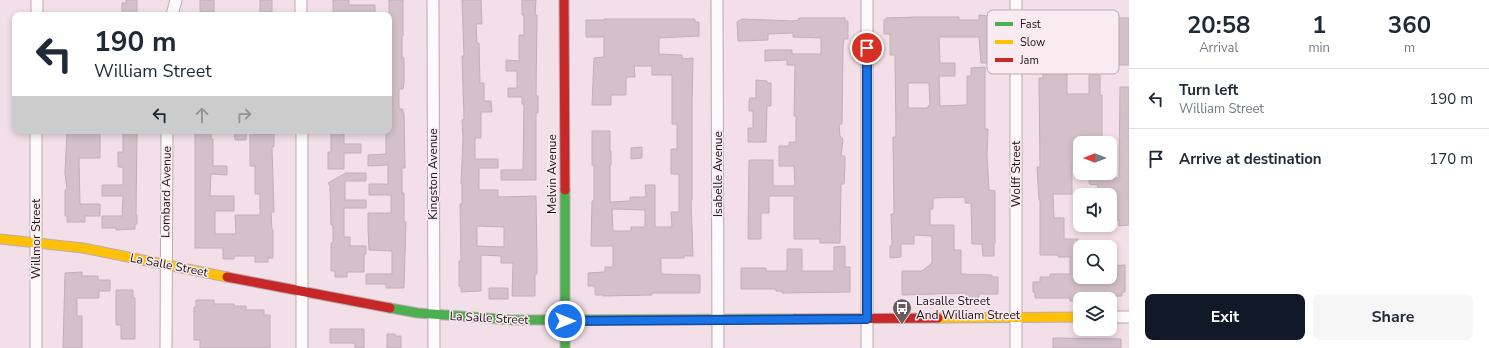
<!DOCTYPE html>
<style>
:root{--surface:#fff;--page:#f6f6f7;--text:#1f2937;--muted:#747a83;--line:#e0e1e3;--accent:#111827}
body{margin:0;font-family:"Nunito Sans",sans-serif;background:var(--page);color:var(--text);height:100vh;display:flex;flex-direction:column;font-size:15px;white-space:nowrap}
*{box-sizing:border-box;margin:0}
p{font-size:13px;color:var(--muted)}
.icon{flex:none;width:22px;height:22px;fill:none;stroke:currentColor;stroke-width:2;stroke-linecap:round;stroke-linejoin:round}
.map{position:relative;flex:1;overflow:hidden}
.panel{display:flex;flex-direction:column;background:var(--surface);width:360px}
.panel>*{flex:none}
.banner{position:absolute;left:12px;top:12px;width:380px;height:122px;border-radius:8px;box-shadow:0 2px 6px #0003;background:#fff;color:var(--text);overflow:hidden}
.needle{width:26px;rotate:270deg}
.controls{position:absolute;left:1073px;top:136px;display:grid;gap:8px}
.controls a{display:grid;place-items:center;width:44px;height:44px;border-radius:8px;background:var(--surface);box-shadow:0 2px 6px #0003;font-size:20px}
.pin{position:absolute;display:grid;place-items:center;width:34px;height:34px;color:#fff;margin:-17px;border:2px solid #fff;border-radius:50%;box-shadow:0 1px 4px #0007}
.me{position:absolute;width:44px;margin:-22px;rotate:90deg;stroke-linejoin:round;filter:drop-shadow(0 0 3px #0008)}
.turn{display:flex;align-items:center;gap:14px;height:84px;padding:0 16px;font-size:18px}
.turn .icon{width:52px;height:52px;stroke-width:2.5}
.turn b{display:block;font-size:28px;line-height:34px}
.lanes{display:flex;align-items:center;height:38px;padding:0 16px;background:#0003;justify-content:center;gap:20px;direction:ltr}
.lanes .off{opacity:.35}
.eta{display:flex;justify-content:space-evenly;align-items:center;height:68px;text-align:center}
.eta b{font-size:24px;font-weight:700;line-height:28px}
.cta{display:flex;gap:8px;margin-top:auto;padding:8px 16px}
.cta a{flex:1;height:46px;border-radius:8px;background:var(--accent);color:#fff;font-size:16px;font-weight:700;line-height:46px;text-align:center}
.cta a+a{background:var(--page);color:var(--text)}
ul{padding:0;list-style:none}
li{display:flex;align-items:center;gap:12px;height:60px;padding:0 16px;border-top:1px solid var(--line)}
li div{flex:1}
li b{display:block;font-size:15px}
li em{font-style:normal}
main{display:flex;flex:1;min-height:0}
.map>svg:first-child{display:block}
</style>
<main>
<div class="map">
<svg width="1129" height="348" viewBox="0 0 1129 348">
<rect width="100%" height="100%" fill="#f3dfe7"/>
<!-- building -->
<path fill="#d3c0c8" stroke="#bfb0b6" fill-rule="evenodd" d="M126,0h11v15h-15v-12h4z
M200,0h14v12h-14z
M260,0h12v12h-12z
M333,0h16v5h26v8l-42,2z
M389,0h14v36h-1v22h2v25l-1,6h-4v20h4v4h1l1,55h-3v25h2v29h2l-2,66h-18v-4h-20v-10h26v-23l-23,-1 -1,-21v-16h23v-18h-22v-11h19v-19l-20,1v-11l18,-1v-23h3z
M462,0h19l1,24h-6l1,19h2l1,40h4v18h7l1,11h-11v26h-6v21h23v9h-19v22h19v7l38,-1 1,65v13h-2v22h-23l1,-33h-12v-7l-20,-1v36l-20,1v-6h-2v-25h2l-1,-57h2v-20h-1l2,-46 -1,-18 2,-1 -2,-63h2zM477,226l27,1v20l-27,-1z
M522,0h14l-1,15h2l-1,81h2v17h-2v67h-35v-10h22l1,-66h-2v-7h-14v-9h9v-17h-11v-11l13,1v-26h5v-20h-2z
M1090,12h13l1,6h25v47h-11v-13h-30v7h-52v-14h-3v-26h56z
M979,15l17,2v32h-6v14h-9l-2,-26h-40l1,26h15v13h-16l1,30 27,-1v-29h4v-8l14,-1v62h3l-1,26 2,35 6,1v52h-1v13h-11l-1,-12h-10l-1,-41h-6v-6l-32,1v11h-3v16h24v25h7v24l31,1v2h6v17h-19l-1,7h-11l-1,-8 -64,2v-24h20l10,-8v-27l-18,-1v9h-13v13l-11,1v-12h2l-1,-32h3l-1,-77h3l-1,-82h-5v-21h-6v-14h2v-2l30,-1h43v3h20zM908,83h21l1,22 -2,1v2h-20z
M799,18h46v3h3v18h-4l-1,7 -1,78h-3l1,12 3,3 -2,17h4v8l-1,20h-3l-1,59h-20v-4h-26v-43h-25v17h-8v26h-13l1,-79h24v26h22l-1,-20h-15v-20h10v-4h7v-26h-2l1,-51h-8v-5l-22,1v-11h27v4h29v-16l-28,-1v-4l-25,1v6l-30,1 -1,-19 5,-3 52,2 5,-1z
M604,19h91v3h4v14l-40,2v16l23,1v4l11,-1 -1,47v95h-1l2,56h-9v2h-23v16l39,1v18h-49l1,2 -49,1v-1h-8v-9h-7v-13l17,-1v-5h8v-21h-22l1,-45h2v-36h-2v-34h18v20h1v14h-1v37l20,-1v-4h16l-1,-12h10v42h17l-1,-15h8v-38h-8v-25h6v-25h-5v-49h-20v-9h-18l1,11h-9v18h-15v10h-19l2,-47 10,-1v-20h-18v-17h18zM612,209l33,1v17h-14v4h-18z
M1043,74h24v20h22v-19h11v20h2v48h-27v22l-3,1v28h-19l1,24h10v21h14v9h2v29h30v-5h3v-6l12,-1v27h-3v4l-44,1v4h-8v-3h-35v-5l-2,-1v-10h7v-5h10v-3h20v-17h-12v-2h-18v-55h-1l-2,-33h3l-1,-89h4z
M756,80l11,1v2h4v23h-4l-1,36h-18v-14h5v-17h-4v-9l1,-4h6z
M1120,87h9v138l-10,1v-6h-4v-7h-5v-19h-12v-9l-9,-1v-11h11v5h19z
M67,131h33v27h-20l-1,1 1,45h20v12h-15v6h-18v-6h-2v-26h2l-2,-17z
M195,131h16v8h2v27h14v9l-16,-1 -1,22h24v15h-19v23h21l-1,-19h25v-21h-5v-28h-5v-32h24v13h-2l2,65h-3l1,18h1v28h-5v4h-13v-6h-21v3h-11v-11h-28z
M234,131h12v9h-11z
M331,131h13v13h17v9h-17v16h-16v-17h3z
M123,132h14l-1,83h1v9h-2v5l-19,1v-2h-14v-12h20l1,-20h-21v-11h21v-18h-5v-15h5z
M642,147v11l-11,1v-11z
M346,173h20v8h-21v19h21v8h-22v29h6v9h16v8h-2v18h-17v5h-12v-6h-4v-28h2v-18h-2l-1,-39 -2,-3z
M845,246v21h5v25l-68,1v-2h-6v-2h-35v-21h25v3h21v-22h15v22h32v-24z
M82,272v4h16v4h12v11h-11v7h-22v18h5v32h-19l2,-75z
M489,288h19v11h-19z
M116,290h17v8h2v41h-14v-14h-5z
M196,300h18v4h20v2h12v4h18v5h6v33h-70v-8h-6v-33h2z
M330,329h34v19h-9v-5h-25z
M387,334h8v2h6v12h-14z
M1053,338l68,1v9h-68z"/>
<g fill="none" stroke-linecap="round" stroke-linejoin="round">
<!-- street casing -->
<g stroke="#baaab1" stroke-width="13">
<path id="street" d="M301,0v15
M433,0l1,348
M717,0l1,348
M867,0v348
M1016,0v348
M37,15v-15
M172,15l4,-15
M302,131v217
M1110,317h19
M36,348v-217
M166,348l1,-217"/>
</g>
<!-- fast casing -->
<g stroke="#baaab1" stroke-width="11">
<path id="fast" d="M565,190v158
M390,308l28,5 94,7 283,-1"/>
</g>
<!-- slow casing -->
<g stroke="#baaab1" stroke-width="11">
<path id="slow" d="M0,239l83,9 144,29
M938,318l142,-1"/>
</g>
<!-- jam casing -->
<g stroke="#baaab1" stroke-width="11">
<path id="jam" d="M564,0l1,190
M227,277l163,31
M795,319l143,-1"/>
</g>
<!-- street -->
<use href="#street" stroke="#fdfafb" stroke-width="11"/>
<!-- fast -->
<use href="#fast" stroke="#4caf50" stroke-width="9"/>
<!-- slow -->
<use href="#slow" stroke="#ffc107" stroke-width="9"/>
<!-- jam -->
<use href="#jam" stroke="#c62828" stroke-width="9"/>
</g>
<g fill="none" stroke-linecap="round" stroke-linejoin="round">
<!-- route casing -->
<g stroke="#114b97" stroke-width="10">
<path id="route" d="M565,321l302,-2v-271"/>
</g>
<!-- route -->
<use href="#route" stroke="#1a73e8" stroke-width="7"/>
</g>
<!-- icons -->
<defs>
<g id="bus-pin" transform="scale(1)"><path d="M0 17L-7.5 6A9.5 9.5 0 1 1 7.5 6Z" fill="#695a60" stroke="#faebf1"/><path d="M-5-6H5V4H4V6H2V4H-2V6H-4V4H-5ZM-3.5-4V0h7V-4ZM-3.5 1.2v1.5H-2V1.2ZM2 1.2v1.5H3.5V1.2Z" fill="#fff"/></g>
</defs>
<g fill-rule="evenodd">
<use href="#bus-pin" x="902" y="308"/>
</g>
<g text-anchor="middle" stroke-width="3" stroke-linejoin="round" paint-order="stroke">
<!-- street labels -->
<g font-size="12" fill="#1e1217" stroke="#faebf1">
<text transform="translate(433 174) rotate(-90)" y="4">Kingston Avenue</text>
<text transform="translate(552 174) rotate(-90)" y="4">Melvin Avenue</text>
<text transform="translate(718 174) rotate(-90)" y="4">Isabelle Avenue</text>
<text transform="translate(1016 174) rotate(-90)" y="4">Wolff Street</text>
<text transform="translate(166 192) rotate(-89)" y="4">Lombard Avenue</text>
<text transform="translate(36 239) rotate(-90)" y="4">Willmor Street</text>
<text transform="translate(169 265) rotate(11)" y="4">La Salle Street</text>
<text transform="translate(489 318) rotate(3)" y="4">La Salle Street</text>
</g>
<!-- poi labels -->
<g font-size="12" fill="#1e1217" stroke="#faebf1" text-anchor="start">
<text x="916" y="305">Lasalle Street<tspan x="916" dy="14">And William Street</tspan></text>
</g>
</g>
<!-- legend -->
<rect x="987" y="10" width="132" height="64" rx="6" fill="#faebf1" stroke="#b8aab0" stroke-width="1"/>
<rect x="995" y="22" width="18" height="4" fill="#4caf50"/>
<rect x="995" y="40" width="18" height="4" fill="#ffc107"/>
<rect x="995" y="58" width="18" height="4" fill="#c62828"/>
<g font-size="11" fill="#1e1217">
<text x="1020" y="28">Fast</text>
<text x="1020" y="46">Slow</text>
<text x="1020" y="64">Jam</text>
</g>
</svg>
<div class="controls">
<a><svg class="needle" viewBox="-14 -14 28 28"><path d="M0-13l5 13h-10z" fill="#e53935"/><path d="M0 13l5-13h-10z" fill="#747a83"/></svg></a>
<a><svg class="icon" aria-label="sound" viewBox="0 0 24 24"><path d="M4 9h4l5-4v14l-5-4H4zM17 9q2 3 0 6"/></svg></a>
<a><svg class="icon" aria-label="search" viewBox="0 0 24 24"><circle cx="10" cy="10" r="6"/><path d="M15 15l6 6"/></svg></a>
<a><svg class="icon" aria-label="layers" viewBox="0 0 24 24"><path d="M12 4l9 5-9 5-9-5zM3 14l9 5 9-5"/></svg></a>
</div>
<div class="pin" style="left:867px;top:48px;background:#d93025"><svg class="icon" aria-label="arrive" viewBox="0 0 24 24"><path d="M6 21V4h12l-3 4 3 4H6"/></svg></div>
<svg class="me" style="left:565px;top:321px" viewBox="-20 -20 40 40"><circle r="17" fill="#1a73e8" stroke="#fff" stroke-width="3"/><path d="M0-11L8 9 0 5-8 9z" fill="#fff"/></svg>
<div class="banner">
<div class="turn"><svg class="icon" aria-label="left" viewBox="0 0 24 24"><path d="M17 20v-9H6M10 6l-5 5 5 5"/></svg><div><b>190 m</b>William Street</div></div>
<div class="lanes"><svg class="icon" aria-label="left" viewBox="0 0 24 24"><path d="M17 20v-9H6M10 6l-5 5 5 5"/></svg><svg class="icon off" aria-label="ahead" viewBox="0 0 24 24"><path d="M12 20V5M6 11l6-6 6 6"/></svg><svg class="icon off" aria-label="right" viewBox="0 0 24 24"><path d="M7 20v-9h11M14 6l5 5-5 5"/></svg></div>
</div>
</div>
<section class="panel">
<div class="eta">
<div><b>20:58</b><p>Arrival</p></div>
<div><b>1</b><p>min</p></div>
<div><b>360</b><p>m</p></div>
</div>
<ul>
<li><svg class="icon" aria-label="left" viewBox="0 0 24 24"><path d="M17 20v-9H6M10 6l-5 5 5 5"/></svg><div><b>Turn left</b><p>William Street</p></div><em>190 m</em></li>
<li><svg class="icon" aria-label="arrive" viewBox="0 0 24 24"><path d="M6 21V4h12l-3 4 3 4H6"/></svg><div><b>Arrive at destination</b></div><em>170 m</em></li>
</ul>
<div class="cta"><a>Exit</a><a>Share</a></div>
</section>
</main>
